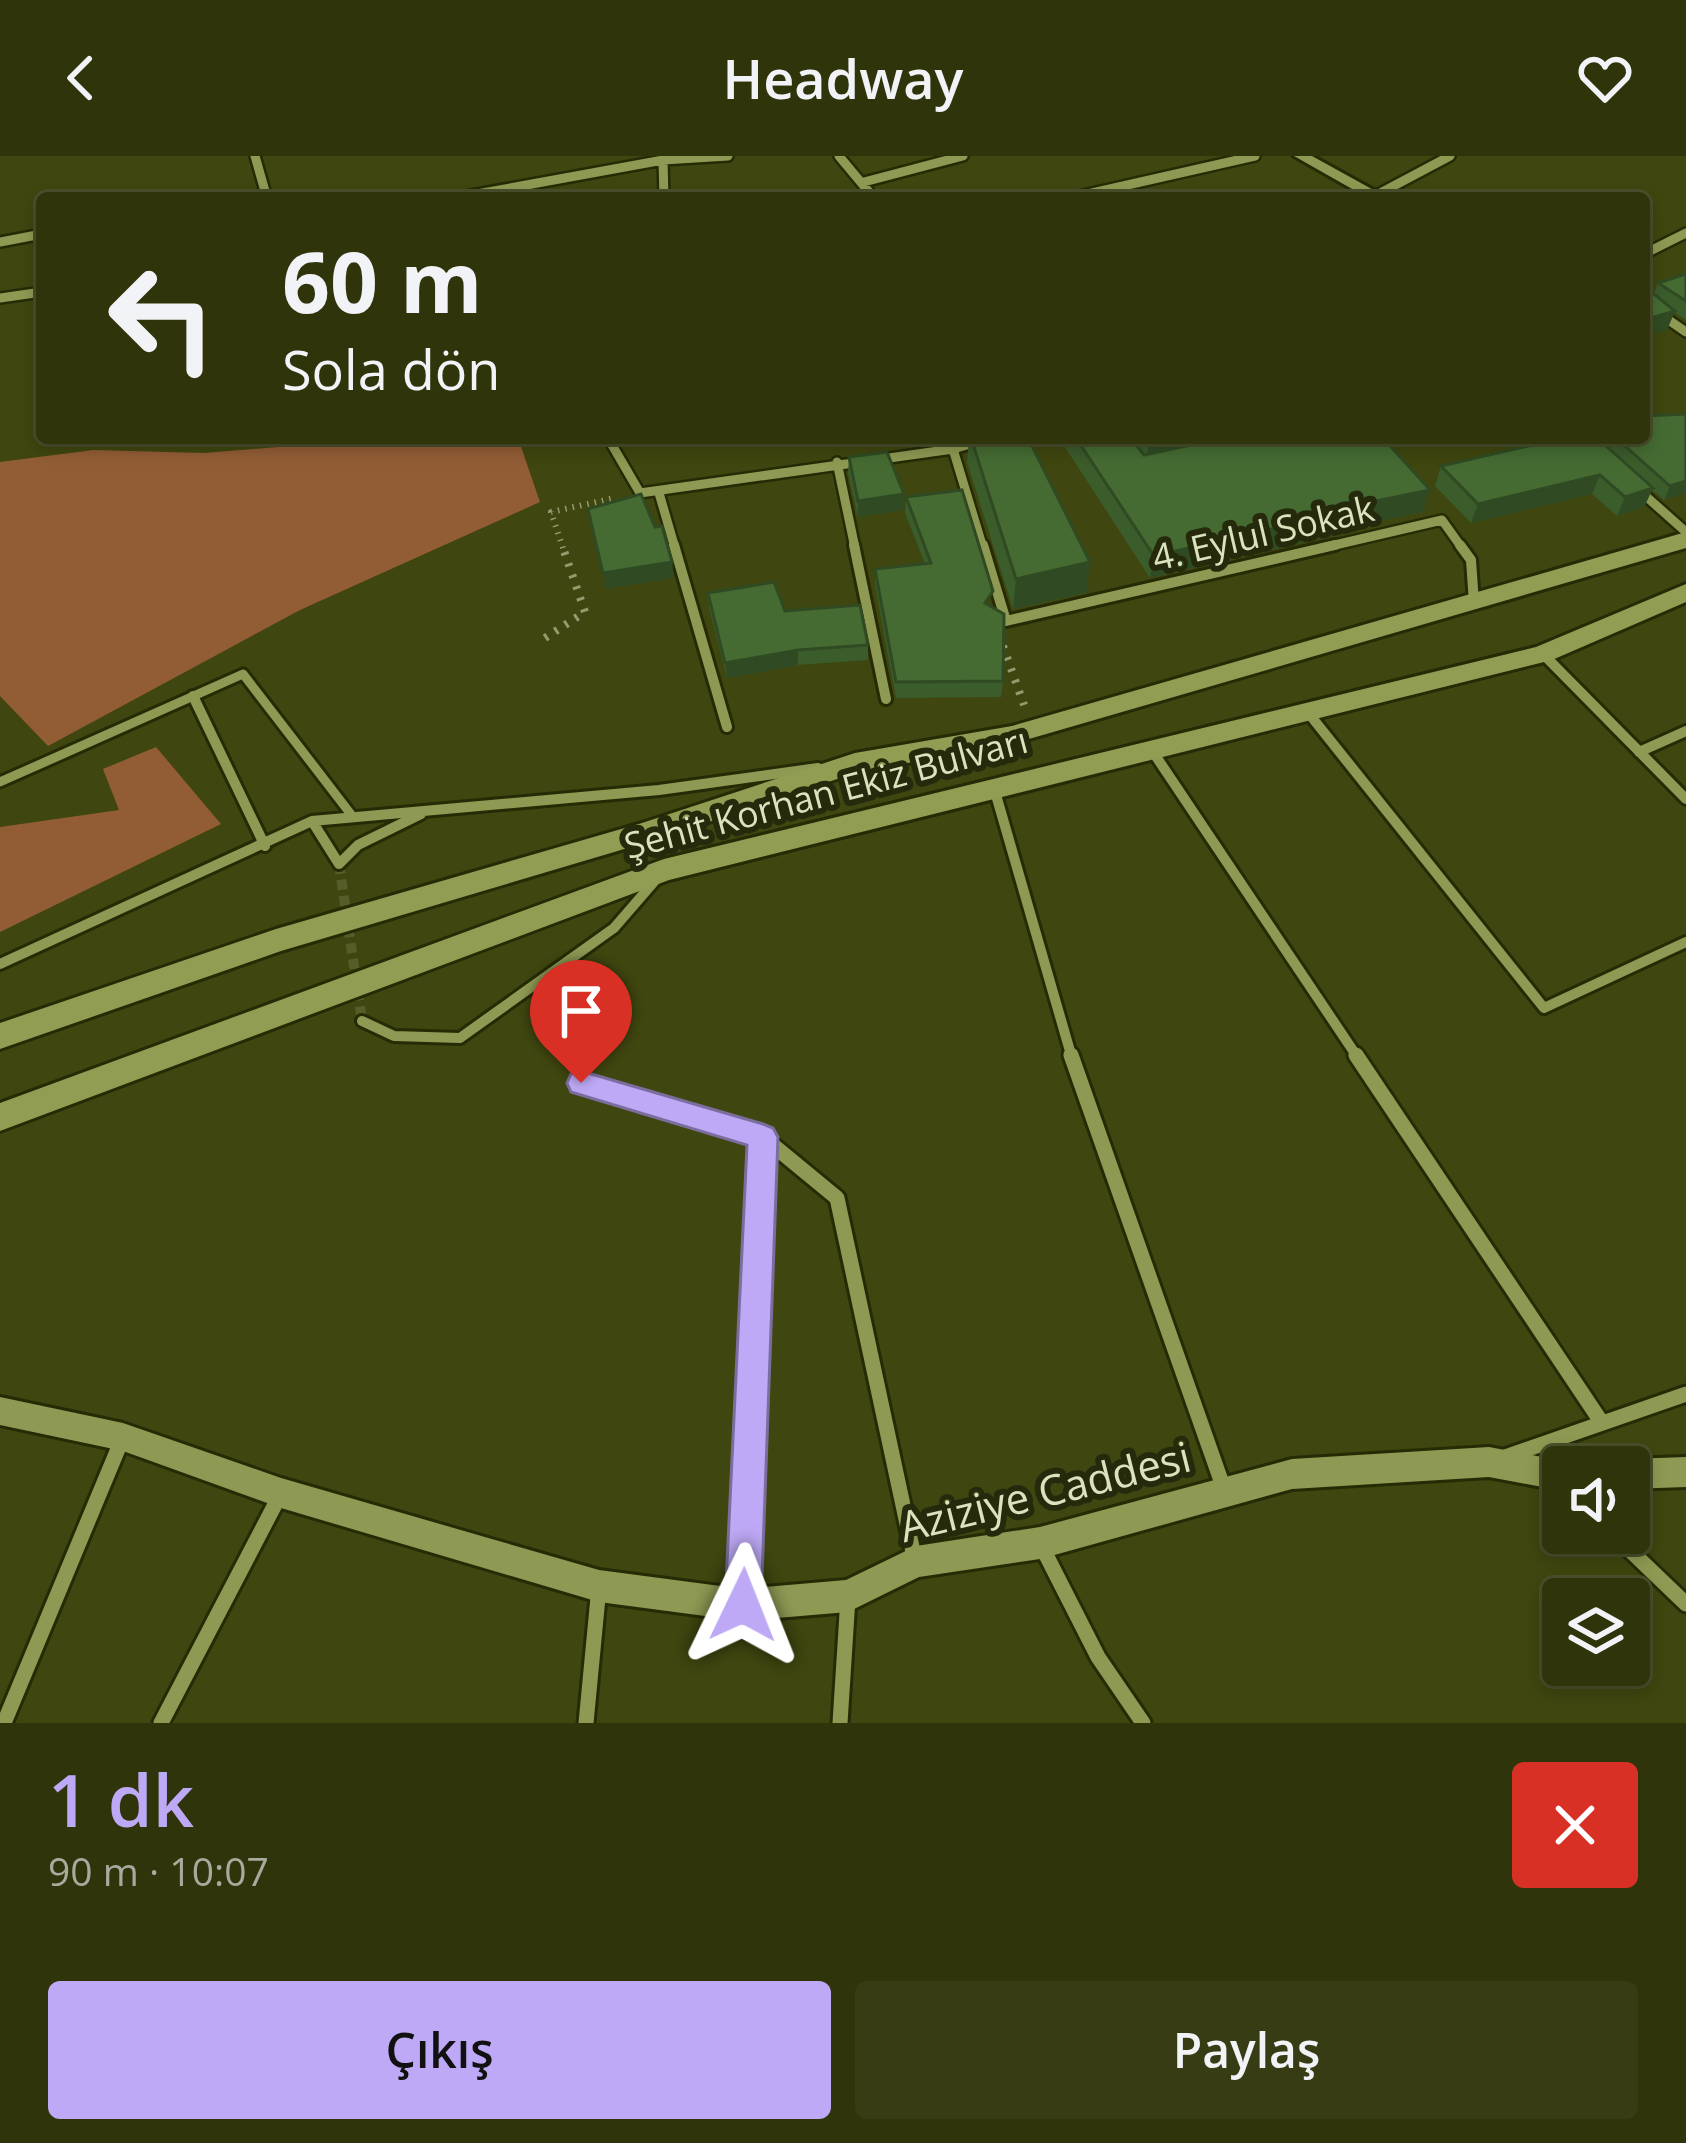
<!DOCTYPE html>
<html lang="tr">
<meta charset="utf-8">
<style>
:root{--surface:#2f340b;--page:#373c14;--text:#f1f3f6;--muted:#a7aa9d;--line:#4a4f2c;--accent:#bda9f5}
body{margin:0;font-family:"Open Sans",sans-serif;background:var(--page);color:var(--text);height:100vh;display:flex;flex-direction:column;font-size:45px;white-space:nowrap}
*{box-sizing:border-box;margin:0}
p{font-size:39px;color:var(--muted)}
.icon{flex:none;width:66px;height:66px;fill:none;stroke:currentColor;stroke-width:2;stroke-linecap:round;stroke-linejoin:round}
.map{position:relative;height:1567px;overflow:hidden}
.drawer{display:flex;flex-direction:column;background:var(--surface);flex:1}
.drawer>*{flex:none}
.hud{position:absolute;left:36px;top:36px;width:1614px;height:252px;border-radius:12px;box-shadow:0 6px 18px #0003,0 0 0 3px var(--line);background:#2f340b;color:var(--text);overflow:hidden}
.tools{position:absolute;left:1542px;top:1290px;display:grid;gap:24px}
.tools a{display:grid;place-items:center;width:108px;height:108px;border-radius:12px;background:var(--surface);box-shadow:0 6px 18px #0003,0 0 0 3px var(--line);font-size:60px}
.pin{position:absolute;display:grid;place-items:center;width:102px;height:102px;color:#fff;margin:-123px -51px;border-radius:50% 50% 50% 0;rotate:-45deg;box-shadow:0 0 12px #0007}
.pin .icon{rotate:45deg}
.me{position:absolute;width:132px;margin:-66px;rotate:2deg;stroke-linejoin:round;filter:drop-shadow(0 0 9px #0008)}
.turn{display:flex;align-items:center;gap:42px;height:252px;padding:0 48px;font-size:54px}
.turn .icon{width:156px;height:156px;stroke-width:2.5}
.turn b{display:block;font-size:84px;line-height:102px}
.round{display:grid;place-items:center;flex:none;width:126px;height:126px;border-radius:12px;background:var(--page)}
.headline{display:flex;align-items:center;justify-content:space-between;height:204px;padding:0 48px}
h1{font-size:72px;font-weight:600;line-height:90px;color:var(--accent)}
.action{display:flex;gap:24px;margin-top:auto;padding:24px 48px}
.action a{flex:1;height:138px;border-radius:12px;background:var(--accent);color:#111;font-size:48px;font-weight:600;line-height:138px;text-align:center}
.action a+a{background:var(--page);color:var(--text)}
header{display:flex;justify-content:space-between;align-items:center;height:156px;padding:0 48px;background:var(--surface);font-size:54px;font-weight:600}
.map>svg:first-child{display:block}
</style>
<header><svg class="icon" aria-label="back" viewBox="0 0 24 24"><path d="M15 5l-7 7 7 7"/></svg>Headway<svg class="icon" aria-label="heart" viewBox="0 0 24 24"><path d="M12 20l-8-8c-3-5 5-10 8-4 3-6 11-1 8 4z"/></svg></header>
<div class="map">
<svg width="1686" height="1567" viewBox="0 0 1686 1567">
<rect width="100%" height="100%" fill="#3f460f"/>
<!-- green -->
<path fill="#925d35" d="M391,282h127l22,64 -240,108 -252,136 -48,-50v-234l93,-12 111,3z
M156,591l65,77 -221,108v-105l119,-17 -16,-41z"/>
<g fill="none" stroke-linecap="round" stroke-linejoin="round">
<!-- street-tunnel -->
<path stroke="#565d29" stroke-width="10" stroke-dasharray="10 6" stroke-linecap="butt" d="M339,708l23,157"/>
<!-- lane casing -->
<g stroke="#262b05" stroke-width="15">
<path id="lane" d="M0,626l243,-108 110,143"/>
</g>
<!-- street-far2 casing -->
<g stroke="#262b05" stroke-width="14">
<path id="street-far2" d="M255,0l12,42
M839,0l35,42
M663,4l1,38
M864,26l99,-26
M455,42l208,-38 65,-4
M1070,42l185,-42
M1371,42l79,-42
M0,86l42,-8
M1644,98l42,-21
M0,142l42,-6
M1644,147l42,29
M608,282l32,55 313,-44 38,-11
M953,293l30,99
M837,306l18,86
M1640,335l46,41
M659,337l16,55
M1322,392l120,-28 20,28"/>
</g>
<!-- street-far1 casing -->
<g stroke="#262b05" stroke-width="16">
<path id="street-far1" d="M674,389l53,182
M854,389l32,154
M983,389l23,76 -4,-2
M1460,389l11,15 3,43
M1006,465l329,-76
M1543,498l143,145
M193,540l72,150
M1306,554l238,298 142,-66
M1153,596l205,306
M1639,596l47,-21
M994,632l78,270
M312,665l27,43 19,-19 63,-31
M0,808l312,-143 347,-31 159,-22
M362,865l32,15 66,2 154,-110 45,-52"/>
</g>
<!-- street casing -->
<g stroke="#262b05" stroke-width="21">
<path id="street" d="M1071,899l153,434
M1356,899l244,365
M581,927l182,54 74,61 78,363
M1502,1302l184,-64
M1612,1377l74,71
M1040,1387l58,114 45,66
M743,1447l20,-466
M4,1567l119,-286
M161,1567l119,-228
M586,1567l13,-136
M840,1567l8,-125"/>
</g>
<!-- secondary casing -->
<g stroke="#262b05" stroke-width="6">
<path id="secondary" d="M1294,0h18l76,42h-20z
M0,1241l123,26 158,55 318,92 144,19 103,-9 70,-34 124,-19 252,-68 197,-12 74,14 11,6h-11v24l-74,-14 -197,12 -252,70 -121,18 -71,35 -105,9 -144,-19 -318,-94 -158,-57 -123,-26z
M1686,1301v30l-57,2v-22h-12l12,-8z"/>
</g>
<!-- primary casing -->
<g stroke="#262b05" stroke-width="6">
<path id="primary" d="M1686,376v16l-674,196 -154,28 -200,67 -377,112 -281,98v-26l276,-94 366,-106 213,-70 157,-27z
M1686,428v18l-134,58 -883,220 -669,251v-28l664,-244 872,-212z"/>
</g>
<!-- path-far1 -->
<path stroke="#949b6f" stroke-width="6" stroke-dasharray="1.5 6" stroke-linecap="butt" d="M563,392l-12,-36 64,-14"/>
<!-- path -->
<path stroke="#949b6f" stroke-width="8" stroke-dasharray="3 9" stroke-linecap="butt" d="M545,482l40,-26 -23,-67
M1003,490l21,59"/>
<!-- lane -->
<use href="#lane" stroke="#8e9953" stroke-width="9"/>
<!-- street-far2 -->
<use href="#street-far2" stroke="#8e9953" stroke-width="9"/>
<!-- street-far1 -->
<use href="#street-far1" stroke="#8e9953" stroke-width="10"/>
<!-- street -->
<use href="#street" stroke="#8e9953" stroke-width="15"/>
<!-- secondary -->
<use href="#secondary" fill="#8e9953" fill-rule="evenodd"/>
<!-- primary -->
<use href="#primary" fill="#929d54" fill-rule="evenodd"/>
</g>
<!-- wall -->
<path fill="#3b5c2b" d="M1686,118v46l-12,-8 -7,18 -13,-36 4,-11z
M1686,258v79l-22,7 -12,-10 -8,17 -27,9 -25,-22 -121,29 -36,-37 6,-20 83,-19 -10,-9h130z
M969,282h59l62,124 -4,31 -73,16 -46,-147z
M1059,282h324l40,74 -87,18 -1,5 -185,43z
M849,301l55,37v16l-46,7 -10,-44z
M906,341l85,110 12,74 -2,16 -105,1 -21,-113v-16l50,-5 -20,-51z
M708,437l160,52v15l-70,5 -71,13 -18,-70z"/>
<!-- shaded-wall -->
<path fill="#304b23" d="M1675,155l-8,19 -23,6v-16z
M1150,282h77l-81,21z
M1600,319l-8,19 -121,29 7,-19z
M1686,325v12l-22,7 6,-14z
M1653,332l-9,19 -27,9 8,-19z
M1430,334l-7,22 -87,18 -1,5 -185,43 4,-22 183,-47z
M904,338v16l-46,7v-16z
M672,406l2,16 -69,11 -2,-16z
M1090,406l-4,31 -73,16 3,-30z
M798,494v15l-71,13 -2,-15z"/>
<!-- building -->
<path fill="#456b32" stroke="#304b23" stroke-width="3" d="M1686,118v27l-28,-18z
M1644,130l31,25 -31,9z
M1686,258v67l-16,5 -54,-48h28v-22z
M971,282h57l62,124 -74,17z
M1076,282h55l13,17 79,-17h160l47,52 -93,19 4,4 -187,43z
M1541,282h56l56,50 -28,9 -25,-22 -122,29 -37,-38 105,-24z
M887,296l17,42 -46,7 -9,-44z
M962,334l31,101 -8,12 19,11 -1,67 -107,1 -21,-113 56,-6 -25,-66z
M641,338l14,33 7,-1 10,36 -69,11 -15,-64z
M774,426l11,29 75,-6 8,40 -70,5 -73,13 -17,-70z"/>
<!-- route -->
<path fill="#bda9f5" stroke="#7b6e9f" stroke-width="3" d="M581,915l182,53 10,4 5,9 -17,468 -5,12 -13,6 -13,-6 -5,-12 22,-460 -176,-53 -4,-9 4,-9z"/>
<g text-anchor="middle" stroke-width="12" stroke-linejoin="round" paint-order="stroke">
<!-- street labels -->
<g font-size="36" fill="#dbe2be" stroke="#262a0d">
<text transform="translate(1263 377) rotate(-13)" y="13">4. Eylul Sokak</text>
<text transform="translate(826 637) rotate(-15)" y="13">Şehit Korhan Ekiz Bulvarı</text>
</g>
<!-- near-street labels -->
<g font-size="42" fill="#dbe2be" stroke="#262a0d">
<text transform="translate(1045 1336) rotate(-14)" y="15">Aziziye Caddesi</text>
</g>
</g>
</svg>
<div class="tools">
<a><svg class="icon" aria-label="sound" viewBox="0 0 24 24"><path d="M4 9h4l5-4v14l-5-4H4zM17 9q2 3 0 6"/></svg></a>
<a><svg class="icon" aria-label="layers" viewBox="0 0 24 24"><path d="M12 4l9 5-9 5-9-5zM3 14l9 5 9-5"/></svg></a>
</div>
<div class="pin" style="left:581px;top:927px;background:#d93025"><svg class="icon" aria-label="arrive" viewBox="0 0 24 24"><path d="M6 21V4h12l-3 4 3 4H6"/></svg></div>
<svg class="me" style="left:743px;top:1449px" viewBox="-20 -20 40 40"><path d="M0-17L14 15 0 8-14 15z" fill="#bda9f5" stroke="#fff" stroke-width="4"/></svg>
<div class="hud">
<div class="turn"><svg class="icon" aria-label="left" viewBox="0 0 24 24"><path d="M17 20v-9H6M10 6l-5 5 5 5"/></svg><div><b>60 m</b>Sola dön</div></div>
</div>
</div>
<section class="drawer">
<div class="headline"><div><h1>1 dk</h1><p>90 m · 10:07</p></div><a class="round" style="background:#d93025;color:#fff"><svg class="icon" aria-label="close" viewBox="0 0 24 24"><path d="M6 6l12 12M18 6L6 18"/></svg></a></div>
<div class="action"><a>Çıkış</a><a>Paylaş</a></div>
</section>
